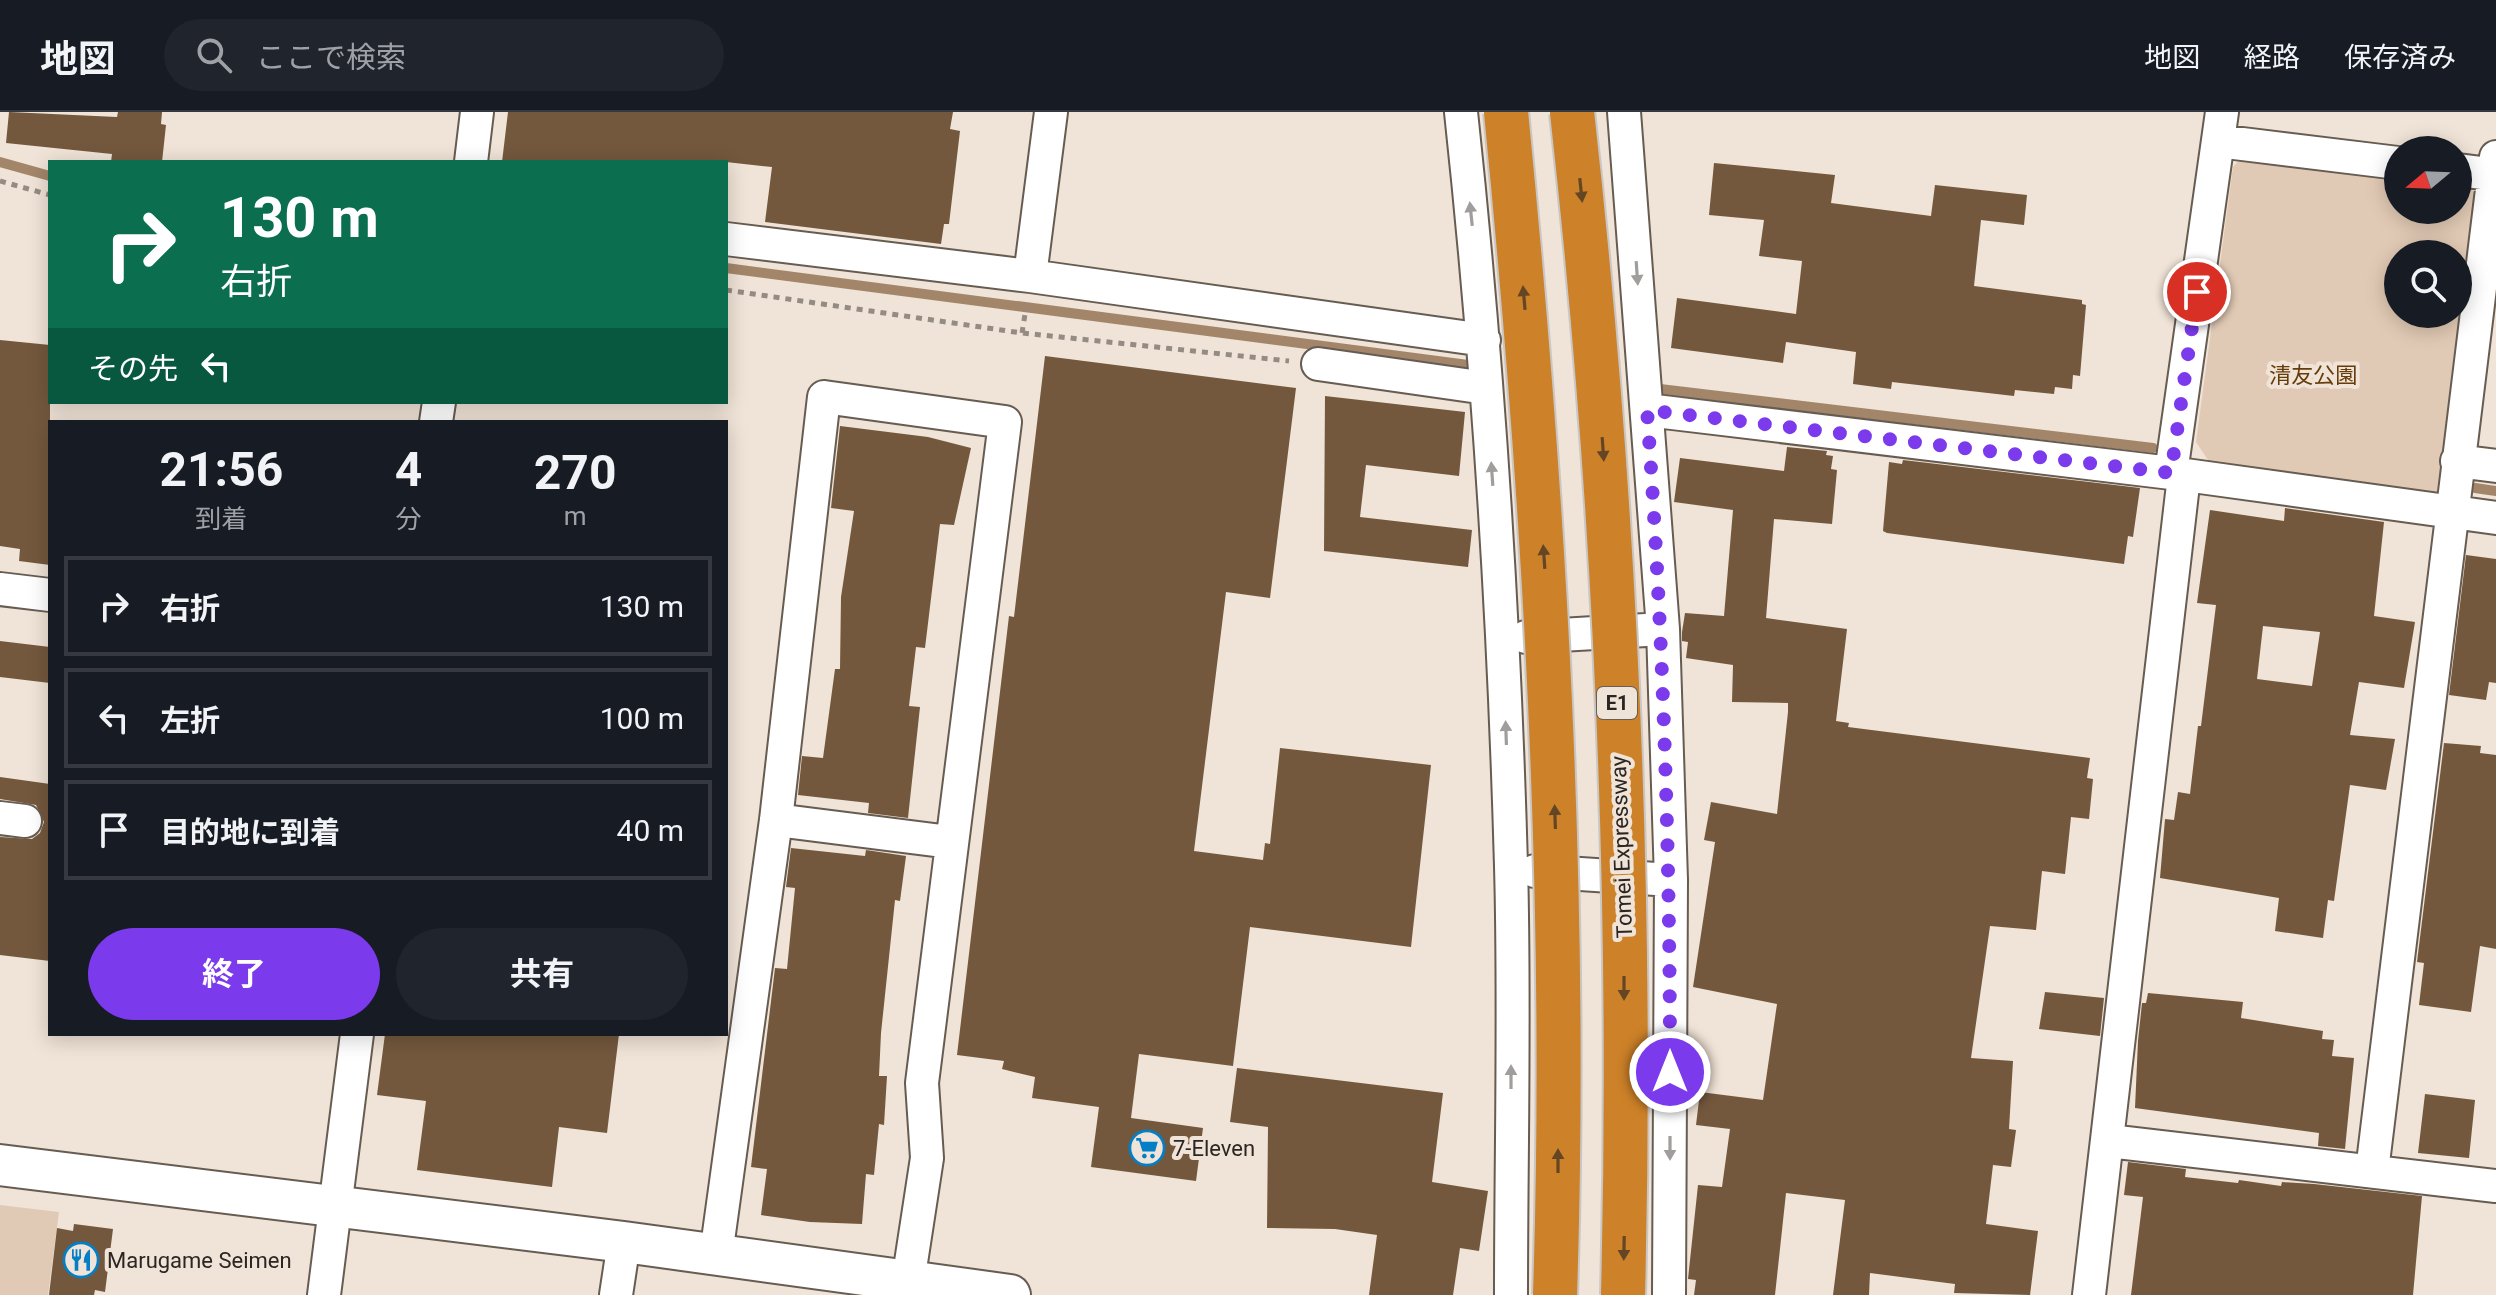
<!DOCTYPE html>
<html lang="ja">
<meta charset="utf-8">
<style>
:root{--surface:#171b24;--page:#20242c;--text:#f1f3f6;--muted:#9ea1a6;--line:#363941;--accent:#7c3aed}
body{margin:0;font-family:Roboto,"Noto Sans JP",sans-serif;background:var(--page);color:var(--text);height:100vh;display:flex;flex-direction:column;font-size:30px;white-space:nowrap}
*{box-sizing:border-box;margin:0}
p{font-size:26px;color:var(--muted)}
.icon{flex:none;width:44px;height:44px;fill:none;stroke:currentColor;stroke-width:2;stroke-linecap:round;stroke-linejoin:round}
.map{position:relative;flex:1;overflow:hidden}
.sheet{position:absolute;left:48px;top:308px;width:680px;height:616px;display:flex;flex-direction:column;background:var(--surface);border-radius:0px;box-shadow:0 4px 20px #0003}
.sheet>*{flex:none}
.banner{position:absolute;left:48px;top:48px;width:680px;height:244px;border-radius:0px;box-shadow:0 4px 20px #0003;background:#0b6e4f;color:#fff;overflow:hidden}
.needle{width:52px;rotate:251deg}
.controls{position:absolute;left:2384px;top:24px;display:grid;gap:16px}
.controls a{display:grid;place-items:center;width:88px;height:88px;border-radius:50%;background:var(--surface);box-shadow:0 4px 20px #0003;font-size:40px}
.pin{position:absolute;display:grid;place-items:center;width:68px;height:68px;color:#fff;margin:-34px;border:4px solid #fff;border-radius:50%;box-shadow:0 2px 8px #0007}
.me{position:absolute;width:88px;margin:-44px;rotate:0deg;stroke-linejoin:round;filter:drop-shadow(0 0 6px #0008)}
.turn{display:flex;align-items:center;gap:28px;height:168px;padding:0 40px;font-size:36px}
.turn .icon{width:104px;height:104px;stroke-width:2.5}
.turn b{display:block;font-size:56px;line-height:68px}
.then{display:flex;align-items:center;height:76px;padding:0 40px;background:#0003;gap:16px;font-size:30px}
.eta{display:flex;justify-content:space-evenly;align-items:center;height:136px;text-align:center}
.eta b{font-size:48px;font-weight:700;line-height:56px}
.cta{display:flex;gap:16px;margin-top:auto;padding:16px 40px}
.cta a{flex:1;height:92px;border-radius:48px;background:var(--accent);color:#fff;font-size:32px;font-weight:700;line-height:92px;text-align:center}
.cta a+a{background:var(--page);color:var(--text)}
ul{padding:0;list-style:none}
li{display:flex;align-items:center;gap:24px;height:100px;margin:0 16px 12px;padding:0 24px;border:4px solid var(--line);border-radius:0px}
li div{flex:1}
li b{display:block;font-size:30px}
li em{font-style:normal}
header{display:flex;align-items:center;gap:48px;box-sizing:border-box;height:112px;padding:0 40px;background:var(--surface);border-bottom:2px solid var(--line)}
header strong{font-size:38px}
nav{display:flex;gap:44px;margin-inline-start:auto;font-size:28px}
.search{width:560px;height:72px;background:var(--page);display:flex;align-items:center;gap:20px;box-sizing:border-box;padding:0 28px;border-radius:44px;color:var(--muted);font-size:30px}
.map>svg:first-child{display:block}
</style>
<header>
<strong>地図</strong>
<div class="search"><svg class="icon" aria-label="search" viewBox="0 0 24 24"><circle cx="10" cy="10" r="6"/><path d="M15 15l6 6"/></svg>ここで検索</div>
<nav><a>地図</a><a>経路</a><a>保存済み</a></nav>
</header>
<div class="map">
<svg width="2496" height="1183" viewBox="0 0 2496 1183">
<rect width="100%" height="100%" fill="#f0e3d7"/>
<!-- green -->
<path fill="#e1cab5" fill-rule="evenodd" d="M2245,42l153,19v37h60v-29l7,1 10,12 -36,301 -225,-26 -18,-27 37,-275zM2398,142h60v60h-60z
M0,1093l59,7 -11,83h-48z"/>
<g fill="none" stroke-linecap="round" stroke-linejoin="round">
<!-- stream -->
<path stroke="#a3866a" stroke-width="10" d="M0,50l50,14
M726,156l742,97
M1660,277l493,59
M2475,376l21,3"/>
</g>
<!-- building -->
<path fill="#73583d" fill-rule="evenodd" d="M9,0l108,5 1,-5h44l-1,12 5,1 -4,37h-51l1,-8 -106,-11z
M508,0h445l-3,17 10,2 -11,93h-5l-3,20 -176,-22 7,-55 -46,-5h-224z
M1714,51l121,12 -4,28 100,13 4,-31 92,10 -3,30 -43,-5 -7,66 108,14v4l4,1 -6,71 -7,-1 -1,14 -17,-2 -1,7 -39,-4 -1,6 -122,-14 -1,7 -38,-5 3,-32 -70,-10 -3,21 -112,-15 6,-50 119,16 6,-53 -43,-5 5,-36 -55,-5z
M0,228l50,5v220l-31,-4 1,-12 -20,-3z
M1045,244l251,32 -26,210 -44,-6 -32,259 69,9 2,-17 5,1 10,-96 151,17 -20,182 -161,-20 -17,139 -94,-12 -8,64 72,10 -7,53 -105,-14 8,-60 -67,-9 3,-21 -33,-8 2,-8 -47,-6 52,-439 5,1z
M1325,284l140,16 -6,64 -93,-11 -6,52 112,13 -4,37 -144,-16z
M840,314l88,11 43,11 -17,77 -14,-1 -15,124 -9,-1 -7,59 11,1 -12,111 -40,-5 1,-10 -71,-8 4,-39 21,2 12,-89h5l1,-72 13,-86 -23,-3z
M1787,335l40,4 -1,4 7,1 -2,13 6,1 -5,54 -58,-5 -8,99 81,11 -11,92 13,2 -1,4 242,31 -3,20 6,1 -4,40 -18,-2 -6,57 -23,-3 -6,59 -46,-4 -19,132 42,3 -4,68 7,1 -5,37 -18,-2 -7,59 52,7 -8,64 -76,-2 1,-9 -85,-11 -1,22h-36l12,-95 -59,-7 -11,102h-81l2,-15 -8,-1 10,-94 24,2 8,-58 -34,-4 4,-33 63,8 14,-96 -84,-17 22,-145 -11,-2 7,-38 66,12 11,-102v-9l-56,-1 1,-37 -47,-7 2,-16 -6,-1v-9l3,-19 39,3 9,-106 -59,-8 6,-44 104,13z
M1903,348l237,28 -7,49 -5,-1 -4,28 -237,-31 -4,-2 6,-69 13,2z
M2285,396l99,14 -10,94 41,6 -11,66 -45,-6 -9,53 45,4 -9,51 -36,-5 -16,116 -6,-1 -5,38 -48,-7 4,-33 -119,-20 5,-59 9,1 4,-28 12,2 8,-68h3l15,-121 -19,-2 13,-93 74,11zM2263,514l57,6 -8,54 -55,-7z
M2466,443l30,4v124l-7,-1 -3,18 -37,-5z
M0,529l50,6v36l-50,-6z
M2444,631l37,3 -1,7 16,2v194l-16,-3 -9,66 -52,-7 5,-42 -7,-1z
M0,665l50,7v177l-50,-6v-118l32,2 8,-6 4,-11 -8,-17 -36,-6z
M791,736l74,8 1,-6 40,6 -6,45 -5,-1 -14,133 -2,43h8l-3,49 -5,-1 -5,51 -8,-1 -4,50 -52,-2 -49,-7 6,-46 -16,-2 24,-199 12,1 8,-81 -9,-1z
M2045,880l59,6 -4,38 -61,-7z
M2148,881l95,9 -2,16 82,13 -1,8 12,1 -2,16 22,2 -9,91 -27,-3 1,-13 -184,-25 3,-67 4,-38h4z
M385,922h234l-12,99 -48,-6 -7,60 -135,-17 9,-69 -49,-6z
M1237,956l206,25 -11,89 56,9 -9,60 -19,-3 -7,47h-84l8,-60 -42,-6 -68,-1 1,-101 -38,-5z
M2425,982l50,6 -6,58 -51,-5z
M2128,1050l58,7 -1,8 53,6 1,-3 42,6 1,-4 32,2 108,12 -9,99h-282l12,-98 -19,-2z
M74,1112l39,5 -8,63 -10,-2 -1,5h-45l8,-67 16,3z"/>
<g fill="none" stroke-linecap="round" stroke-linejoin="round">
<!-- minor casing -->
<g stroke="#675c52" stroke-width="36">
<path id="minor" d="M1461,0c27,250 43,502 50,754 4,143 0,286 0,429
M1624,0l39,517 8,251 -2,415
M2218,29l180,22
M471,50l6,-50
M2458,58l38,5
M726,127l304,37 454,64
M1030,164l21,-164
M1318,252l168,24
M1647,298l524,63 325,45
M436,310l3,-20
M2457,349l39,5
M2171,361l51,-361
M0,477l50,6
M1526,525l137,-8
M0,706l25,3
M776,708l174,22
M1535,759l136,9
M2109,1029l387,45
M2372,1059l124,-1014
M716,1143l60,-435 48,-423 181,25 -83,661 5,75 -21,137
M324,1183l33,-261
M616,1183l8,-53
M2089,1183l95,-819"/>
</g>
<!-- tertiary casing -->
<g stroke="#675c52" stroke-width="44">
<path id="tertiary" d="M0,1053l624,77 386,53"/>
</g>
<!-- path -->
<path stroke="#948b83" stroke-width="5" stroke-dasharray="6 6" stroke-linecap="butt" d="M0,69l50,14
M726,178l296,43 267,28
M1022,221l4,-25"/>
<!-- minor -->
<use href="#minor" stroke="#fff" stroke-width="32"/>
<!-- tertiary -->
<use href="#tertiary" stroke="#fff" stroke-width="40"/>
<!-- motorway-bridge casing -->
<g stroke="#c8c7c6" stroke-width="48" stroke-linecap="butt">
<path id="motorway-bridge" d="M1506,0c39,393 62,788 49,1183
M1572,0c44,392 61,788 51,1183"/>
</g>
<!-- motorway-bridge -->
<use href="#motorway-bridge" stroke="#cd8128" stroke-width="44"/>
</g>
<!-- one-way arrows -->
<defs><path id="oneway-solid" d="M-6-.8H1V-3.2L6.5 0L1 3.2V.8H-6Z" transform="scale(2)"/></defs>
<g fill="#644624">
<use href="#oneway-solid" transform="translate(1581 78) rotate(84)"/>
<use href="#oneway-solid" transform="translate(1524 186) rotate(-95)"/>
<use href="#oneway-solid" transform="translate(1603 337) rotate(86)"/>
<use href="#oneway-solid" transform="translate(1544 445) rotate(-94)"/>
<use href="#oneway-solid" transform="translate(1555 705) rotate(-92)"/>
<use href="#oneway-solid" transform="translate(1624 876) rotate(90)"/>
<use href="#oneway-solid" transform="translate(1558 1049) rotate(-90)"/>
<use href="#oneway-solid" transform="translate(1624 1136) rotate(91)"/>
</g>
<g fill="#a09d9c">
<use href="#oneway-solid" transform="translate(1471 102) rotate(-96)"/>
<use href="#oneway-solid" transform="translate(1637 161) rotate(86)"/>
<use href="#oneway-solid" transform="translate(1492 362) rotate(-94)"/>
<use href="#oneway-solid" transform="translate(1506 621) rotate(-92)"/>
<use href="#oneway-solid" transform="translate(1511 965) rotate(-90)"/>
<use href="#oneway-solid" transform="translate(1670 1036) rotate(90)"/>
</g>
<g fill="none" stroke-linecap="round" stroke-linejoin="round">
<!-- route -->
<path stroke="#7c3aed" stroke-width="14" stroke-dasharray="0 25.2" d="M1670,960c0,-222 -7,-441 -23,-662l524,63 26,-181"/>
</g>
<!-- icons -->
<defs>
<g id="supermarket-ring" transform="scale(1.8)"><circle r="9.5" fill="#f0e3d7" stroke="#027fc7" stroke-width="1.5"/><path d="M-6-5.5h2.5l.6 2H6L4.5 2H-2.5L-4.4-4H-6ZM-1.5 3.2a1.3 1.3 0 1 0 .1 0ZM3 3.2a1.3 1.3 0 1 0 .1 0Z" fill="#027fc7"/></g>
<g id="restaurant-ring" transform="scale(1.8)"><circle r="9.5" fill="#f0e3d7" stroke="#027fc7" stroke-width="1.5"/><path d="M-5-6h1v4h1v-4h1v4h1v-4h1v5L-1.5 .5V6h-2V.5L-5-1ZM5-6V6H3V1.5H1.5Q1.5-4 5-6Z" fill="#027fc7"/></g>
</defs>
<g fill-rule="evenodd">
<use href="#supermarket-ring" x="1147" y="1036"/>
<use href="#restaurant-ring" x="81" y="1148"/>
</g>
<g text-anchor="middle" stroke-width="8" stroke-linejoin="round" paint-order="stroke">
<!-- shield labels -->
<rect fill="#f0e3d7" stroke="#665f58" stroke-width="2" x="1597" y="575" width="40" height="32" rx="6"/>
<g font-size="20" font-weight="bold" fill="#2b2622">
<text x="1617" y="598">E1</text>
</g>
<!-- park labels -->
<g font-size="22" fill="#653c0a" stroke="#f0e3d7">
<text x="2313" y="271">清友公園</text>
</g>
<!-- street labels -->
<g font-size="22" fill="#2b2622" stroke="#f0e3d7">
<text transform="translate(1621 735) rotate(-92)" y="8">Tomei Expressway</text>
</g>
<!-- poi labels -->
<g font-size="22" fill="#2b2622" stroke="#f0e3d7" text-anchor="start">
<text x="1173" y="1044">7-Eleven</text>
<text x="107" y="1156">Marugame Seimen</text>
</g>
</g>
</svg>
<div class="controls">
<a><svg class="needle" viewBox="-14 -14 28 28"><path d="M0-13l5 13h-10z" fill="#e53935"/><path d="M0 13l5-13h-10z" fill="#9ea1a6"/></svg></a>
<a><svg class="icon" aria-label="search" viewBox="0 0 24 24"><circle cx="10" cy="10" r="6"/><path d="M15 15l6 6"/></svg></a>
</div>
<div class="pin" style="left:2197px;top:180px;background:#d93025"><svg class="icon" aria-label="arrive" viewBox="0 0 24 24"><path d="M6 21V4h12l-3 4 3 4H6"/></svg></div>
<svg class="me" style="left:1670px;top:960px" viewBox="-20 -20 40 40"><circle r="17" fill="#7c3aed" stroke="#fff" stroke-width="3"/><path d="M0-11L8 9 0 5-8 9z" fill="#fff"/></svg>
<div class="banner">
<div class="turn"><svg class="icon" aria-label="right" viewBox="0 0 24 24"><path d="M7 20v-9h11M14 6l5 5-5 5"/></svg><div><b>130 m</b>右折</div></div>
<div class="then">その先<svg class="icon" aria-label="left" viewBox="0 0 24 24"><path d="M17 20v-9H6M10 6l-5 5 5 5"/></svg></div>
</div>
<section class="sheet">
<div class="eta">
<div><b>21:56</b><p>到着</p></div>
<div><b>4</b><p>分</p></div>
<div><b>270</b><p>m</p></div>
</div>
<ul>
<li><svg class="icon" aria-label="right" viewBox="0 0 24 24"><path d="M7 20v-9h11M14 6l5 5-5 5"/></svg><div><b>右折</b></div><em>130 m</em></li>
<li><svg class="icon" aria-label="left" viewBox="0 0 24 24"><path d="M17 20v-9H6M10 6l-5 5 5 5"/></svg><div><b>左折</b></div><em>100 m</em></li>
<li><svg class="icon" aria-label="arrive" viewBox="0 0 24 24"><path d="M6 21V4h12l-3 4 3 4H6"/></svg><div><b>目的地に到着</b></div><em>40 m</em></li>
</ul>
<div class="cta"><a>終了</a><a>共有</a></div>
</section>
</div>
